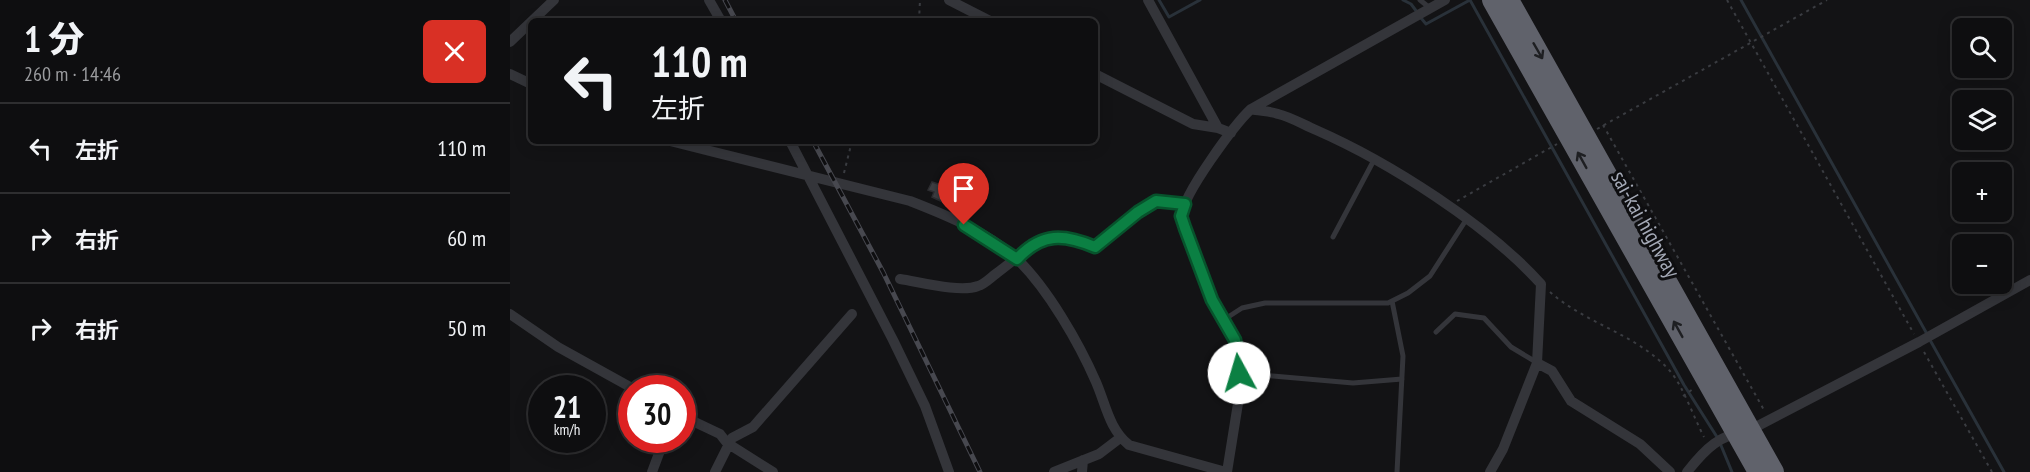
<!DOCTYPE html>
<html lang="ja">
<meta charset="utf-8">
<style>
:root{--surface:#0e0e10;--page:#1c1c1e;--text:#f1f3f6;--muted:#9b9c9f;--line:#2e2e30}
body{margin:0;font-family:"PT Sans Narrow","Noto Sans JP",sans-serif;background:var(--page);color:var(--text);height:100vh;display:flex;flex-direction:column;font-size:22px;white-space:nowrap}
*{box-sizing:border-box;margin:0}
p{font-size:20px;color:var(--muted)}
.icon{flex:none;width:33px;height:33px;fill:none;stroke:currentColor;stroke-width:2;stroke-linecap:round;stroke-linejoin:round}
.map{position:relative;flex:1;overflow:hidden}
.panel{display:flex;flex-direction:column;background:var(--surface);width:510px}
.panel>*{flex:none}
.top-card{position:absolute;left:18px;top:18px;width:570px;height:126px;border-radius:9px;box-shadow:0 3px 15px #0003,0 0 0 2px var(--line);background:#0e0e10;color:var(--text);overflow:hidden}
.tools{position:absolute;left:1442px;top:18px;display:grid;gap:12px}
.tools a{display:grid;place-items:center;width:60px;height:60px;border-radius:9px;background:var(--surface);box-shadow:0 3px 15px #0003,0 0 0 2px var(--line);font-size:30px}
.speed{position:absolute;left:18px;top:375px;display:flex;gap:12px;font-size:30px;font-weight:700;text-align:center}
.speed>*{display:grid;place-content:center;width:78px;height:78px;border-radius:50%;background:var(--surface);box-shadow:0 3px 15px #0003,0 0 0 2px var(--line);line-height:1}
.speed small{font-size:15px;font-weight:400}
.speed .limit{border:9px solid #d22;background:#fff;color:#111}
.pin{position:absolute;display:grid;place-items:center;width:51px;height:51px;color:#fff;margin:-62px -26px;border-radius:50% 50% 50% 0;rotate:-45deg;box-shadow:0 0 6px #0007}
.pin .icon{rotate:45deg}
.me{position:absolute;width:66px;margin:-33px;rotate:354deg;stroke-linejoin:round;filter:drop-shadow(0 0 4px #0008)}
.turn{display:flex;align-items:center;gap:21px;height:126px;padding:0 24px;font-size:27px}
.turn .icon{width:78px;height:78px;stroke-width:2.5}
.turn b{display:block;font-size:42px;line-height:51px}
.round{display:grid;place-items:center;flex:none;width:63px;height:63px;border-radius:9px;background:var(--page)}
.summary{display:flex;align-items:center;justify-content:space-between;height:102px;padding:0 24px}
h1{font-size:36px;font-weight:800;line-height:45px}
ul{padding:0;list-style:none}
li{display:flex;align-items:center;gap:18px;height:90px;padding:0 24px;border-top:2px solid var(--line)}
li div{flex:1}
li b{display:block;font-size:22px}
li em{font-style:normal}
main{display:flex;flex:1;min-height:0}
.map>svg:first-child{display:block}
</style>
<main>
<section class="panel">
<div class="summary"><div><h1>1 分</h1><p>260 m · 14:46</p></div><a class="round" style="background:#d93025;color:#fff"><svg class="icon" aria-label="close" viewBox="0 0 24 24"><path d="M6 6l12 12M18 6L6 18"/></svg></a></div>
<ul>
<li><svg class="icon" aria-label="left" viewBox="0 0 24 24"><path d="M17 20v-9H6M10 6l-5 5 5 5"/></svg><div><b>左折</b></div><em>110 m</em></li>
<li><svg class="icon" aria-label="right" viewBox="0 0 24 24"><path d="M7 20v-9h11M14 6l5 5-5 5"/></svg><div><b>右折</b></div><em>60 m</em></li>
<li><svg class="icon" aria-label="right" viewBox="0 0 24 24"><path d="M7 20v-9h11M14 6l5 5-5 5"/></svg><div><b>右折</b></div><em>50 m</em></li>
</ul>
</section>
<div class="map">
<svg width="1520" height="472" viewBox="0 0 1520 472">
<rect width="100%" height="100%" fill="#131315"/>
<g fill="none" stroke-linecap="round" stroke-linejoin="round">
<!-- stream -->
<path stroke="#293139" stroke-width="3" d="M649,0l10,17 31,-17
M893,0l8,4 6,8
M1231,0l186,334
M911,18l5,6 44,-24 214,385 33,52
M1420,340l74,132
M1210,443l12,29"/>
</g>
<!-- building -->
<path fill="#3d3e42" stroke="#2d2d31" stroke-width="1.5" d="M422,182l19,6 -4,16 -15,-7 2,-5 -6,-2z"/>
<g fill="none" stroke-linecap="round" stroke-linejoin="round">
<!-- path -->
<path stroke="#3a3c41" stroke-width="2" stroke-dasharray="3 4.5" stroke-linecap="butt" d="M1217,0l187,334
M409,21l1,-21
M1093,125l161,285
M1087,129l230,-129
M334,173l8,-32
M947,201l100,-57
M1040,292c36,32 87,42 120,79 13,15 24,47 34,66
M1414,352l68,120
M1173,396l10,-7"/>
<!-- lane -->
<path stroke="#34353a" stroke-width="5" d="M910,0l10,8
M823,237l41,-77
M882,301l11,55 -6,116
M715,319l17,-11 23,-5h123l20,-10 22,-17 36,-56
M926,332l19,-18 29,4 27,29 25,15
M729,373l114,10 49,-4"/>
<!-- street -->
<path stroke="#34353a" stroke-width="10" d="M199,0l12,21
M439,0l41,21
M638,0l70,128
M0,42l44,-42
M0,74l21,10
M585,74l98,50 25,4 13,5
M741,109c9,2 19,2 27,5 13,3 26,11 38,16 73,32 172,95 225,154l-4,79 -34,86 -13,23
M160,141l240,60c36,14 78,31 107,58 31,30 62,84 79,123 10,23 13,47 33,63l97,27
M280,141l103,199 32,66 24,66
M390,279c20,3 60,14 78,7 7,-2 13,-9 19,-13 39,-29 47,-47 98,-26l43,-36 18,-10 29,3
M0,314l48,33 74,41
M1027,363l15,8 19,30 69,43 30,28
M172,416l38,18 7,9 46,29
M142,472l12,-32
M205,472l17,-34 21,-11 99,-113
M544,472l45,-18 21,-16
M572,472l1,-12
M717,472l13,-81 -5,-51 -23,-40 -27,-72c-1,-4 -4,-9 -3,-13 1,-21 53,-91 69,-106l194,-109
M1177,472c19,-24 32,-37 63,-42l169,-88 111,-62"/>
<!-- highway -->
<path stroke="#60626b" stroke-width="20" d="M982,0l266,472
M999,0l265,472"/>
<!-- rail casing -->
<g stroke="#47484f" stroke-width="5">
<path id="rail" d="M215,0l11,21
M303,141l70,131 97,200"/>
</g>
<!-- rail -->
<use href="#rail" stroke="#0e0e10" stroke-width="3" stroke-dasharray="9" stroke-linecap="butt"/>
</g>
<!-- one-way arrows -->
<defs><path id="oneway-shaft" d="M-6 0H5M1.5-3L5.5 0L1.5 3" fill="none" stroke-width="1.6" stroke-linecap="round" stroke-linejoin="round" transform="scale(1.5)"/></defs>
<g stroke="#1e1f22">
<use href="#oneway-shaft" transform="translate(1028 51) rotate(60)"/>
<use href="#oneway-shaft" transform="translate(1072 160) rotate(-119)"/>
<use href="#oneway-shaft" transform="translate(1168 329) rotate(-119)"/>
</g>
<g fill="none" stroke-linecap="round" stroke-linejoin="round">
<!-- route casing -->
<g stroke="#07532c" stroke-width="15">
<path id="route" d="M454,225l53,34c25,-27 47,-25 78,-12l43,-35 18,-11 29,3 -4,12 4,12 27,72 23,40 4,33"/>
</g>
<!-- route -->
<use href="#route" stroke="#0b8043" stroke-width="10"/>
</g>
<g text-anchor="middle" stroke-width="6" stroke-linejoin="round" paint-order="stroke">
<!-- street labels -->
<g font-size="22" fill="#a4a9b6" stroke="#0e0e10">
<text transform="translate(1136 224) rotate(61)" y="8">sai-kai highway</text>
</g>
</g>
</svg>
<div class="tools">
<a><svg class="icon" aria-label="search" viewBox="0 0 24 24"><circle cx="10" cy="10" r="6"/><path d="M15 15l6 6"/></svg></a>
<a><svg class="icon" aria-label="layers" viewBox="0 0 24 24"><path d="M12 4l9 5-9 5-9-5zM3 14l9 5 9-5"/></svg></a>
<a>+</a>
<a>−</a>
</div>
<div class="speed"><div>21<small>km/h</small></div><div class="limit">30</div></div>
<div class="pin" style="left:454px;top:225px;background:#d93025"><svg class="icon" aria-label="arrive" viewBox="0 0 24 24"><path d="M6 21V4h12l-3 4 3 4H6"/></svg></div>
<svg class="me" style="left:729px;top:373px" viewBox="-20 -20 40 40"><circle r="19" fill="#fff"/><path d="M0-13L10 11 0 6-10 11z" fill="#0b8043"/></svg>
<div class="top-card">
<div class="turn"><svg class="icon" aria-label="left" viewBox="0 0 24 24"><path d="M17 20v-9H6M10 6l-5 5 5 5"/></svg><div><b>110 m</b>左折</div></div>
</div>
</div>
</main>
